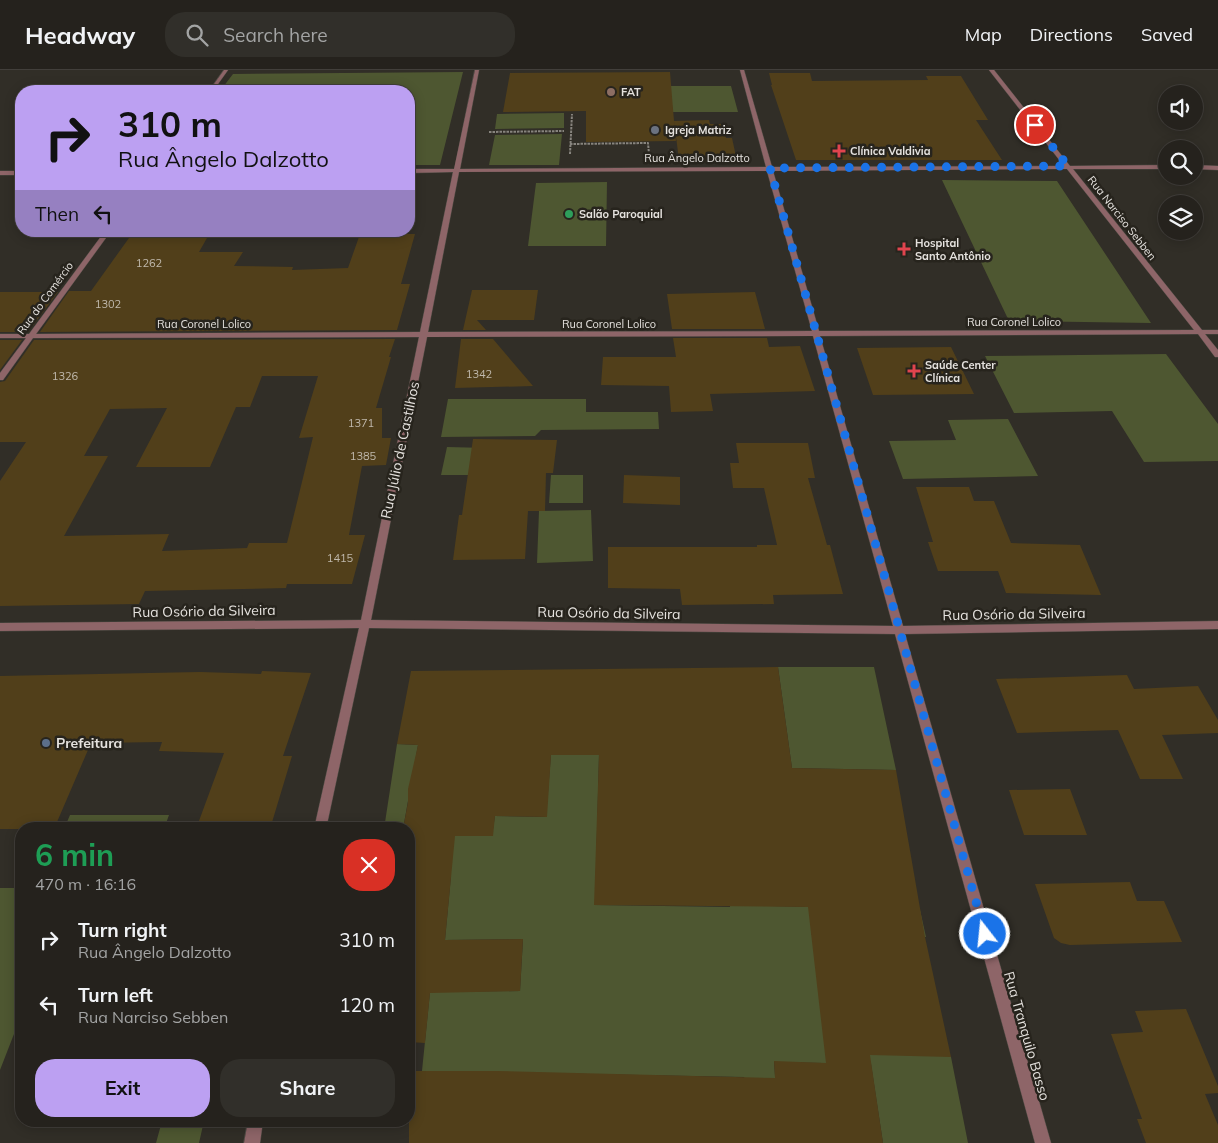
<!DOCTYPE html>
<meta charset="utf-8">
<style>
:root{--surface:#25221d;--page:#312f2a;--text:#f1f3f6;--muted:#a3a4a4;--line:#423f3b;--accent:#bca0f2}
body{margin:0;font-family:Mulish,sans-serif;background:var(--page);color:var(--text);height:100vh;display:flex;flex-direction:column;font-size:19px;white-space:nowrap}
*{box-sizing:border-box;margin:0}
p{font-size:16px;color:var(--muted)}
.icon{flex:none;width:28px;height:28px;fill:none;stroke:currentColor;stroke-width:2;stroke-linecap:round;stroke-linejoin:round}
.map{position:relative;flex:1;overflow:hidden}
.sheet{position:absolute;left:15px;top:752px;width:400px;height:305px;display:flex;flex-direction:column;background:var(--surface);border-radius:20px;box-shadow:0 2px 12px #0003,0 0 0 1px var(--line)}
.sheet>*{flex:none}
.hud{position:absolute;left:15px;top:15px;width:400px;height:152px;border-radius:20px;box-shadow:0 2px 12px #0003,0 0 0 1px var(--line);background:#bca0f2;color:#111;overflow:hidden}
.buttons{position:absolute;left:1158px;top:15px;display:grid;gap:10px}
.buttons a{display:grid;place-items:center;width:45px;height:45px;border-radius:50%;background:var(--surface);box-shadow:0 2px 12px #0003,0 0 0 1px var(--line);font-size:25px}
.pin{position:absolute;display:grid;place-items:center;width:42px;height:42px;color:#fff;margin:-21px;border:2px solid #fff;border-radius:50%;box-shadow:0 1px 5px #0007}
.me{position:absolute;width:55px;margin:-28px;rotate:344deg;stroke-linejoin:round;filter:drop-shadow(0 0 4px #0008)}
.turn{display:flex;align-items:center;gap:18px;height:105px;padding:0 20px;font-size:22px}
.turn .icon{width:65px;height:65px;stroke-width:2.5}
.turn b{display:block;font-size:35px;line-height:42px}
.then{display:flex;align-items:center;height:48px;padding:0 20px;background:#0003;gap:10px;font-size:19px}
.round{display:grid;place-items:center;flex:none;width:52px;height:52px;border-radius:20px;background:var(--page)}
.overview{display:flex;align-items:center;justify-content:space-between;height:85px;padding:0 20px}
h1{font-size:30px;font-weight:700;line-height:38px;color:#1e9e55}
.button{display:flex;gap:10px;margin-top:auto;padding:10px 20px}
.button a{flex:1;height:58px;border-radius:20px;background:var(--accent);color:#111;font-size:20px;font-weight:700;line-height:58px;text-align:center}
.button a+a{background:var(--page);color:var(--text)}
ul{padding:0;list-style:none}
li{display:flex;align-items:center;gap:15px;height:65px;padding:0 20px}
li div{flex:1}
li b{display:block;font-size:19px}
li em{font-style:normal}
header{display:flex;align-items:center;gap:30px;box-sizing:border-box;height:70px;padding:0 25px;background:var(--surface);border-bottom:1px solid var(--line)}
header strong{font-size:24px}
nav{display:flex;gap:28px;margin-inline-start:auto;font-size:18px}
.search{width:350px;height:45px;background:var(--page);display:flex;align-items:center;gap:12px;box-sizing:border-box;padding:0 18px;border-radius:20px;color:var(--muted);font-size:19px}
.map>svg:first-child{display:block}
</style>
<header>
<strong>Headway</strong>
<div class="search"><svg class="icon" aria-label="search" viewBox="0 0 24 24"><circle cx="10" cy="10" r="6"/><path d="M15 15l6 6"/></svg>Search here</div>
<nav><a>Map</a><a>Directions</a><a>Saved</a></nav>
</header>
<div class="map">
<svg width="1218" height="1073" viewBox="0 0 1218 1073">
<rect width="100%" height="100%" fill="#312e27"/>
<!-- green -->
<path fill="#4e5731" d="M463,2l-23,93h-31v-74h-189l13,-17z
M669,16h62l7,26h-65z
M564,43v15l-69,1 2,-15z
M562,64l-3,31h-70l6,-30z
M942,110l115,1 94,142 -142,-2z
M607,112l-1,64h-78l8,-63z
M1166,284l52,70v37l-74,1 -32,-51 -98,2 -29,-57z
M448,329h138v13h72l1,17 -118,1 -6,6 -94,1z
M1008,349l30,57 -135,3 -14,-38 67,-1 -8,-20z
M447,377l40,1 -4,27h-42z
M551,405h32v28h-34z
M591,440l2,51 -56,2 2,-52z
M778,597h96l22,103 -104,-2z
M397,674l21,1 -15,84h-19z
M551,685h48l-4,150 135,2v-2l190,5 6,27 -115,-3 140,123 17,86h-85l-12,-79 -97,-2 6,81 -36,-66 -322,-6 8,-79 90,-1 3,-52 -78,1 6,-64 -42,1v-42l83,1 3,-20 51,1z
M70,745h99l-5,14h-100z
M0,818h21v128l-21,54z
M162,1051h42l-5,22h-43z"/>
<!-- building -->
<path fill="#513f1a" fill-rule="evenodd" d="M670,2l4,49 35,-1 1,4h13l3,14h6l5,23 -58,-1 -5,-39 2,20 -90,1v-31l-83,1 7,-39z
M769,3h41l2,8 116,-1 -2,-4h35l27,44h-12l26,40h-206l-25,-75h1z
M134,161h77l-12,21h44l-9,14 59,1 -1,3 56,-2 12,-34h55l-14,50h9l-13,46 -357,2 29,-41h22z
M472,220h66l-4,30h-57l9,10h-23z
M0,222h58l-30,40h-28z
M755,222l10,37h-93l-5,-35z
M673,268h94l2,9 31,-1 15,45 -105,3 3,17 -42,1 -2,-26 -68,-1 2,-28h73z
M395,269l-6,18h2l-15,51h6v30h9l-5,27 -24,1 -13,69h16l-13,49h-65l-1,4 -141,3 -6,13 -139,2v-125l26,-39h-26v-60l5,-1 29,-41zM262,306h56l-19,62 14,-1 -26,106h-38l-2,5 -85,3 7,-17 -105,2 44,-80h-24l26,-47 57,-1 -31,59h74l26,-60h14z
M461,269h32l40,47 -78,2z
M0,270h22l-22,30z
M951,277l23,47 -101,1 -16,-47z
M473,369l84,1 -4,33h-7l-1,38h-17l-3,48 -72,1 6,-45h3z
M736,373h72l7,35h-7l19,67h3l13,49 -70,1 1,9 -92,1 -2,-16 -72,-1v-41h149v-2h20l-13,-57h-31l-3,-25h9z
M624,405l56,2v28l-57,-2z
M916,417h53l5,14h20l17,42 69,2 21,50 -95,-2 -8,-22h-60l-10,-29h5z
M778,597l14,101 104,2 29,167 26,120 -81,-2 13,88h-474v-72h87l279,7 -1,-17 52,2 -18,-156 -214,-2 5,-150h-48l-4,62 -52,-1 -2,20h-38l-10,104 78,-1 -3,52 -90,2 -5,50 -16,-1v-213h-6l5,-27v-13l10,-44 -21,-1 14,-73z
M262,601l49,2 -28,83h9l-22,73h-74l28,-76 -65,-2 3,-9 -71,1 -37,86h-54v-153l200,-4 61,2z
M1127,605l7,14 64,-3 20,34v13l-56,2 21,44h-43l-22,-49 -101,3 -21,-54z
M1070,719l17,46h-63l-15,-45z
M1130,812l7,19h27l18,41 -112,3 -9,-2 -7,-5 -19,-54z
M1186,939l32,77v7l-13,1 13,31v18h-72l-9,-24h5l-31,-85 32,-2 -8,-21z"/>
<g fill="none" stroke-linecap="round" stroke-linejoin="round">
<!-- street casing -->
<g stroke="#4e4b44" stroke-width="1">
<path id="street" d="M224,0h4l-15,21h-4z
M475,0h4l-19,99 306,-2 -26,-97h4l28,97 292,-1 -75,-96h5l76,96 96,-1v4h-93l129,161h16v4h-13l13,16v7h-3l-17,-23 -378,2 83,290 315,-5v8l-313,5 146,509h-16l-140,-509 -526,-6 -43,201h-12l45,-201 -359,3v-8l361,-3 58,-283 -386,1 -30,42h-3v-7l26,-35h-26v-4h29l76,-103h6l-75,103 384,-2 33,-160 -44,1v-4h45zM1067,99l127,161 -375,1 -46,-160zM767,101l45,160 -384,1 31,-160zM813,266l80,290 -522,-6 56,-283z
M1194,95l24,1v4l-24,-1z
M0,101h21v4h-21z
M248,1051h15l-3,22h-16z"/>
</g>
<!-- path -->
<path stroke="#87847e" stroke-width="2" stroke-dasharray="2.5 1" stroke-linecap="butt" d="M489,62l75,-1
M570,74l78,-1 1,11
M570,84l2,-40"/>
<!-- street -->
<use href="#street" fill="#8e6568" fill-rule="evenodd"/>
</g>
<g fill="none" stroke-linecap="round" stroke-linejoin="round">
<!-- route -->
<path stroke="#1a73e8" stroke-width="9" stroke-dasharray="0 16.2" d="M985,864l-215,-766 298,-2 -33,-41"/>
</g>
<!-- markers -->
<circle fill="#8d6e63" stroke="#27241d" stroke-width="2" cx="611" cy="22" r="5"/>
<circle fill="#6b7280" stroke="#27241d" stroke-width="2" cx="655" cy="60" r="5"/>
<g fill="#e0444e" stroke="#27241d" stroke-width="2">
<path d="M836.5 73.5h5v5h5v5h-5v5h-5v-5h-5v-5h5z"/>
<path d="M901.5 171.5h5v5h5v5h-5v5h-5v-5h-5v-5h5z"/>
<path d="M911.5 293.5h5v5h5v5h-5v5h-5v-5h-5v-5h5z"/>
</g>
<circle fill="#2e9e5b" stroke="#27241d" stroke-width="2" cx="569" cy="144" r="5"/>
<circle fill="#5c6f8a" stroke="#27241d" stroke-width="2" cx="46" cy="673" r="5"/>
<g text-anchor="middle" stroke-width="5" stroke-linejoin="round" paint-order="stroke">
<!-- far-poi labels -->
<g font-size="11" font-weight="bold" fill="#e5e2de" stroke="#27241d" text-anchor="start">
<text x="621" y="26">FAT</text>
<text x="665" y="64">Igreja Matriz</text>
<text x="850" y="85">Clínica Valdivia</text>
<text x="579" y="148">Salão Paroquial</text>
<text x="915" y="177">Hospital<tspan x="915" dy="13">Santo Antônio</tspan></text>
<text x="925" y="299">Saúde Center<tspan x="925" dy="13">Clínica</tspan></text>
</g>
<!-- far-street labels -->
<g font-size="11" fill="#e5e2de" stroke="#27241d">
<text x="697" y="92">Rua Ângelo Dalzotto</text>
<text transform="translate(1122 148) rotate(52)" y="4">Rua Narciso Sebben</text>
<text transform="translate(45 228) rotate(-54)" y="4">Rua do Comércio</text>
<text x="1014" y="256">Rua Coronel Lolico</text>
<text x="204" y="258">Rua Coronel Lolico</text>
<text x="609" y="258">Rua Coronel Lolico</text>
</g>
<!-- number labels -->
<g font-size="11" fill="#c0b9ad">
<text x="149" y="197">1262</text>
<text x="108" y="238">1302</text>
<text x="479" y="308">1342</text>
<text x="65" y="310">1326</text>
<text x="361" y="357">1371</text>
<text x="363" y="390">1385</text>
<text x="340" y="492">1415</text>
</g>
<!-- street labels -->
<g font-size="14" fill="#e5e2de" stroke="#27241d">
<text transform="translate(400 380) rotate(-78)" y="5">Rua Júlio de Castilhos</text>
<text transform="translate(204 541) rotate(-1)" y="5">Rua Osório da Silveira</text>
<text transform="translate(609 543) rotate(1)" y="5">Rua Osório da Silveira</text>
<text transform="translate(1014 544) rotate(-1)" y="5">Rua Osório da Silveira</text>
<text transform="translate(1027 966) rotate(74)" y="5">Rua Tranquilo Basso</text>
</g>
<!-- poi labels -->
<g font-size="14" font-weight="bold" fill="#e5e2de" stroke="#27241d" text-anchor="start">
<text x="56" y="678">Prefeitura</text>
</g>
</g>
</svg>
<div class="buttons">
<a><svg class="icon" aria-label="sound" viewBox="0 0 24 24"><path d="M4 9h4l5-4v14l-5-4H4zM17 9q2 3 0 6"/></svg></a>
<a><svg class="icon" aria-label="search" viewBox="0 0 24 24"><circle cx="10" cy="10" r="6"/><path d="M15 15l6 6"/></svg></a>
<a><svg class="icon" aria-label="layers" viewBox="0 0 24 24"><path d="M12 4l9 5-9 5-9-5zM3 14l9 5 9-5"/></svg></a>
</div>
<div class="pin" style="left:1035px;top:55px;background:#d93025"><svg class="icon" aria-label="arrive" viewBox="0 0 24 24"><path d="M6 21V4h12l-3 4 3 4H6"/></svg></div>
<svg class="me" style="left:985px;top:864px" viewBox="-20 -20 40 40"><circle r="17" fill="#1a73e8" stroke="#fff" stroke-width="3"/><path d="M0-11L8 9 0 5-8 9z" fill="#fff"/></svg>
<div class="hud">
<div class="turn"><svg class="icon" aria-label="right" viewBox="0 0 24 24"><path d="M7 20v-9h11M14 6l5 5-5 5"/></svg><div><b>310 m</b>Rua Ângelo Dalzotto</div></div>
<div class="then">Then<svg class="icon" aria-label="left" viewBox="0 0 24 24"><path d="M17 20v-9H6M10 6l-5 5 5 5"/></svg></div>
</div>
<section class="sheet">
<div class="overview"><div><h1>6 min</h1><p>470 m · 16:16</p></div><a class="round" style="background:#d93025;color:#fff"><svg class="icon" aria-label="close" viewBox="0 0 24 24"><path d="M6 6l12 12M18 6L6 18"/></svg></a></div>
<ul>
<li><svg class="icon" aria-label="right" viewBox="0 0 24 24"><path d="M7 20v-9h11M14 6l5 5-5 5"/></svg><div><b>Turn right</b><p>Rua Ângelo Dalzotto</p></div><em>310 m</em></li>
<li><svg class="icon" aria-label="left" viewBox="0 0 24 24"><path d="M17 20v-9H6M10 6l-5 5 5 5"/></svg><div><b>Turn left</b><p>Rua Narciso Sebben</p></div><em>120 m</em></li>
</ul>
<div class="button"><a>Exit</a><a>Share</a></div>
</section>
</div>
